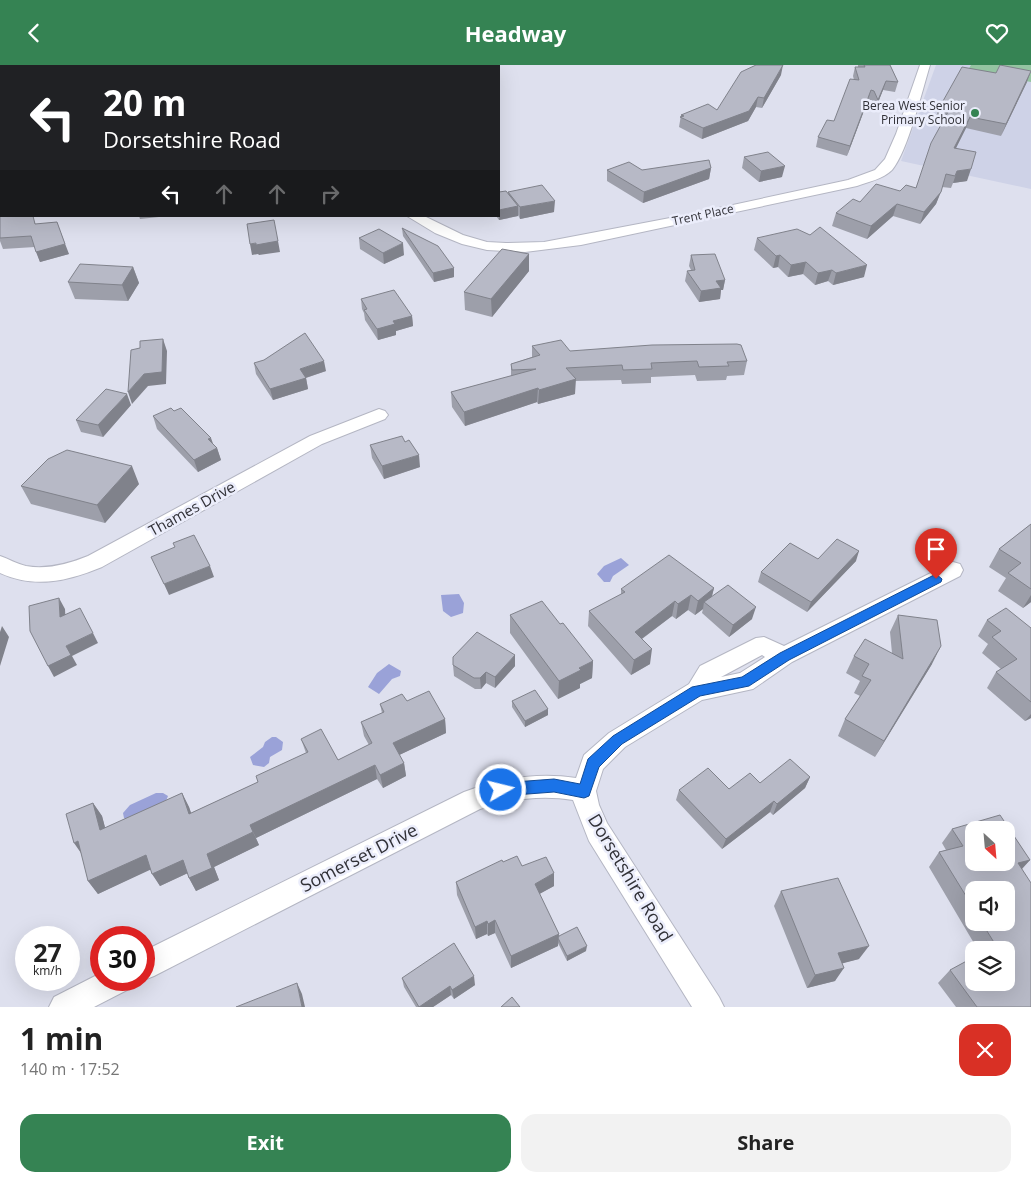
<!DOCTYPE html>
<meta charset="utf-8">
<style>
:root{--surface:#fff;--page:#f2f2f2;--text:#222;--muted:#767676;--accent:#358353}
body{margin:0;font-family:"Open Sans",sans-serif;background:var(--page);color:var(--text);height:100vh;display:flex;flex-direction:column;font-size:19px;white-space:nowrap}
*{box-sizing:border-box;margin:0}
p{font-size:16px;color:var(--muted)}
.icon{flex:none;width:28px;height:28px;fill:none;stroke:currentColor;stroke-width:2;stroke-linecap:round;stroke-linejoin:round}
.map{position:relative;height:942px;overflow:hidden}
.drawer{display:flex;flex-direction:column;background:var(--surface);flex:1}
.drawer>*{flex:none}
.top-card{position:absolute;left:0px;top:0px;width:500px;height:152px;box-shadow:0 5px 20px #0002;background:#202124;color:#fff;overflow:hidden}
.needle{width:32px;rotate:154deg}
.controls{position:absolute;left:965px;top:756px;display:grid;gap:10px}
.controls a{display:grid;place-items:center;width:50px;height:50px;border-radius:10px;background:var(--surface);box-shadow:0 5px 20px #0002;font-size:25px}
.speed{position:absolute;left:15px;top:861px;display:flex;gap:10px;font-size:25px;font-weight:700;text-align:center}
.speed>*{display:grid;place-content:center;width:65px;height:65px;border-radius:50%;background:var(--surface);box-shadow:0 5px 20px #0002;line-height:1}
.speed small{font-size:12px;font-weight:400}
.speed .limit{border:8px solid #d22;background:#fff;color:#111}
.pin{position:absolute;display:grid;place-items:center;width:42px;height:42px;color:#fff;margin:-51px -21px;border-radius:50% 50% 50% 0;rotate:-45deg;box-shadow:0 0 5px #0007}
.pin .icon{rotate:45deg}
.me{position:absolute;width:55px;margin:-28px;rotate:82deg;stroke-linejoin:round;filter:drop-shadow(0 0 4px #0008)}
.turn{display:flex;align-items:center;gap:18px;height:105px;padding:0 20px;font-size:22px}
.turn .icon{width:65px;height:65px;stroke-width:2.5}
.turn b{display:block;font-size:35px;line-height:42px}
.lanes{display:flex;align-items:center;height:48px;padding:0 20px;background:#0003;justify-content:center;gap:25px;direction:ltr}
.lanes .off{opacity:.35}
.round{display:grid;place-items:center;flex:none;width:52px;height:52px;border-radius:15px;background:var(--page)}
.head{display:flex;align-items:center;justify-content:space-between;height:85px;padding:0 20px}
h1{font-size:30px;font-weight:700;line-height:38px}
.button{display:flex;gap:10px;margin-top:auto;padding:10px 20px}
.button a{flex:1;height:58px;border-radius:15px;background:var(--accent);color:#fff;font-size:20px;font-weight:700;line-height:58px;text-align:center}
.button a+a{background:var(--page);color:var(--text)}
header{display:flex;justify-content:space-between;align-items:center;height:65px;padding:0 20px;background:var(--accent);color:#fff;font-size:22px;font-weight:700}
.map>svg:first-child{display:block}
</style>
<header><svg class="icon" aria-label="back" viewBox="0 0 24 24"><path d="M15 5l-7 7 7 7"/></svg>Headway<svg class="icon" aria-label="heart" viewBox="0 0 24 24"><path d="M12 20l-8-8c-3-5 5-10 8-4 3-6 11-1 8 4z"/></svg></header>
<div class="map">
<svg width="1031" height="942" viewBox="0 0 1031 942">
<rect width="100%" height="100%" fill="#dee0ee"/>
<!-- built -->
<path fill="#ced2e7" d="M936,0h95v124l-130,-28z"/>
<!-- green -->
<path fill="#95c4a2" d="M971,0h60v17l-63,-12z"/>
<!-- water -->
<path fill="#9aa2d8" d="M621,493l8,7 -16,11 -3,6h-6l-7,-8 7,-8z
M459,529l5,9 -1,10 -12,4 -8,-6 -2,-16z
M389,599l12,7 -1,5 -8,3 -13,15 -11,-7 9,-14z
M272,672h4l7,5 -1,8 -12,7 -1,6 -5,4 -11,-2 -3,-8 13,-10 2,-5z
M156,728h7l5,3 -2,5 -39,19 -3,-2 -1,-5 7,-8z"/>
<g fill="none" stroke-linecap="round" stroke-linejoin="round">
<!-- minor casing -->
<g stroke="#b4b6c3" stroke-width="2">
<path id="minor" d="M920,0h10c-8,26 -22,86 -38,105 -9,9 -24,12 -35,16l-276,59 -56,7 -38,-2 -25,-6 -27,-11 -28,-17h17l39,19 24,7 19,1 38,-1 147,-28 157,-34 27,-10 10,-11 11,-25z
M1,44v8l-1,1v-8z
M379,344l6,2 3,4 -3,4 -63,25 -220,123c-34,14 -67,22 -102,6v-17c9,3 17,8 26,10 21,4 42,-2 62,-10l222,-120z
M953,497l7,2 3,6 -3,6 -168,86 -39,27 -51,11 -77,47 -22,22 -7,22 3,14 8,18 112,174 5,10h-32l-103,-166 -16,-41c-32,-5 -63,-1 -93,9l-326,167 -10,4v-29l320,-159c37,-14 73,-20 112,-14l8,-23 25,-22 80,-49 11,-18 56,-28 8,-1 20,9zM762,590l3,2 -25,16 -19,4z
M101,908v7h30l-4,10 -33,17h-45l5,-10z"/>
</g>
<!-- tertiary casing -->
<g stroke="#b4b6c3" stroke-width="3">
<path id="tertiary" d="M26,0h14l1,1h-14z
M0,13h1v8h-1z"/>
</g>
<!-- minor -->
<use href="#minor" fill="#fff" fill-rule="evenodd"/>
<!-- tertiary -->
<use href="#tertiary" fill="#fff" fill-rule="evenodd"/>
</g>
<!-- wall -->
<path fill="#9d9faa" fill-rule="evenodd" d="M858,0h32l8,17 -3,10 -12,-2 -8,20 -3,-10h-4l-21,56 -31,-9 2,-10 16,-16 20,-41 -1,-4 2,-9h3z
M781,10l-19,33 -6,-1 -8,14 -46,18 -23,-12 2,-12 36,-5z
M1027,17l-26,54 -35,-8 -10,20 11,33 -14,2 -2,5 -9,-1 -6,17 -16,20 -27,-8 -26,23 -35,-13 4,-13 24,-11 40,-11 16,-3 26,-65 -7,-2 3,-11z
M0,54l1,1v60h-1z
M744,92l38,20 -23,5 -17,-14z
M711,103l-2,11 -66,24 -36,-22v-11h35z
M508,128l46,19 -34,7 -2,-4v1l-19,4 -3,-4h3z
M0,144l36,15 33,30 -29,8 -5,-15 -32,2 -3,-8z
M139,151h23l-3,1 -19,2z
M402,163l52,49 -20,5 -31,-46z
M359,173l45,17 -20,9 -24,-15z
M757,173l107,39 -31,8 -5,-4 -13,4 -12,-11 -15,3 -10,-10 -5,1 -19,-18z
M529,189v17l-37,46 -27,-7 -1,-18z
M691,190l34,25 -2,10h-2l-1,9 -21,3 -14,-21 2,-10 4,-1 -2,-4z
M133,202l6,16 -11,18 -53,-2 -7,-17z
M361,234l51,17 1,10 -17,5v4l-18,5 -13,-20 -1,-7 -2,-4z
M532,281l38,5 177,10 -3,14 -17,1 -1,4 -29,1 -2,-6 -44,2v6l-29,1 -1,-4 -46,1v13l-37,10 -1,-2 -72,24 -13,-19 -1,-15 60,-16v-12l21,-7z
M254,298l72,8 -20,7 2,11 -35,11 -17,-26z
M131,340l-28,32 -22,-5 -5,-12z
M174,346l43,37 4,12 -23,12 -41,-43 -4,-13z
M370,380l50,22 -36,12 -12,-21z
M139,419l-34,39 -74,-19 -10,-18z
M1031,459v78l-8,6 -25,-17 8,-13 -17,-11 10,-18z
M818,494l38,2 -49,51 -49,-30 3,-10z
M714,523l-2,8 40,23 -23,18 -27,-24 1,-4 -8,6 -7,-5 -12,9 -4,-3 -30,23 8,25 -19,11 -43,-49 1,-15 32,-16v-6z
M510,550l50,9 33,37 -1,17 -12,6v4l-22,11 -48,-66z
M898,550l34,49 -57,93 -37,-21 7,-17 15,-23 -6,-3 6,-12 -14,-8 8,-17 38,-3 -2,-21z
M987,555l44,8v90l-6,3 -38,-33 9,-16 5,-3 -19,-16 6,-9 -10,-8z
M453,600l62,1 -20,22 -9,-5 -5,6h-6l-21,-13z
M407,636l38,18 1,14 -47,22 5,8 2,13 -23,12 -6,-9 -121,59 3,7 -45,22 5,13 -23,11 -7,-13 -1,-5 -28,13 -10,-17 -52,25 -10,-13 5,-78 9,13 3,12 77,-35 7,14 2,6 67,-31 48,-29 -5,-14 37,21 31,-15 -5,-9 -3,-14 21,-9 -2,-9z
M512,636l36,8v6l-23,12 -13,-20z
M810,712l-5,11 -32,27 -3,-3 -48,37 -46,-49 3,-10 50,-1 31,-6z
M952,764l78,31 -8,9 9,138h-75l-18,-24 12,-13 56,-20h-28l-49,-83 10,-15 7,-2 -4,-7zM974,825l32,33h-32z
M503,797l19,4 32,20 -15,8 20,40v2l27,15 -19,10 -9,-18v3l-47,22 -16,-35 -7,3 -1,-2 -11,5 -19,-44 -1,-13z
M781,826l78,68 -17,4 -7,18 -28,7 -33,-82z
M402,913l73,7 -21,14 -3,-4 -18,12h-17l-12,-20z"/>
<!-- shaded-wall -->
<path fill="#80828b" d="M783,0l-2,10 -19,33 2,-10z
M1031,6l-4,11 -26,54 5,-12z
M886,16l-3,9 -8,20 3,-10z
M871,25l-3,10 -21,56 3,-10z
M758,32l-2,10 -8,14 -46,18 1,-11z
M970,52l-4,11 -16,32 4,-12z
M785,101l-3,11 -23,5 2,-11z
M711,103l-2,11 -66,24 1,-11z
M971,104l-4,12 -14,2 4,-12z
M941,127l-5,12 -16,20 4,-12z
M555,136l-1,11 -34,7v-12z
M897,139l-4,12 -26,23 4,-13z
M518,141v10l-19,4v-10z
M61,168l8,21 -29,8 -4,-10z
M278,176l2,11 -21,3 -1,-1 -6,1 -2,-11z
M403,178l1,12 -20,9 -1,-11z
M529,189v17l-37,46 -1,-18z
M780,190l-2,12 -5,1 3,-12z
M806,197l-3,12 -15,3 3,-12z
M867,200l-3,12 -31,8 3,-12z
M133,202l6,16 -11,18 -6,-16z
M454,203v9l-20,5 -1,-9z
M832,205l-4,11 -13,4 3,-12z
M725,215l-2,10h-2l-1,9 -21,3 2,-11 15,-10z
M412,251l1,10 -17,5v4l-18,5 -1,-11 16,-8z
M163,274l4,12 -1,33 -18,2 -16,18 -4,-12 16,-18z
M324,296l2,10 -24,8 -2,-10z
M306,313l2,11 -35,11 -3,-11z
M576,314l-1,15 -37,10 1,-14z
M538,323l-1,14 -72,24 -1,-14z
M127,329l4,11 -28,32 -5,-12z
M211,373l4,11 2,-1 4,12 -23,12 -4,-12 14,-21z
M419,390l1,12 -36,12 -2,-13z
M132,401l7,18 -34,39 -8,-18z
M859,486l-3,10 -49,51 4,-10z
M210,501l4,11 -45,18 -5,-11z
M714,523l-4,15 -6,-1 -1,7 -8,6 3,-14z
M691,530l-3,15 -12,9 2,-15z
M1031,530v7l-8,6z
M59,533l6,11 1,19 -6,-11z
M675,536l-3,15 -40,30 3,-14z
M756,542l-4,12 -23,18 4,-12z
M2,561l7,11 -9,29v-34z
M93,568l5,10 -26,13 5,9 -23,12 -6,-11 18,-20z
M941,581l-9,18 -57,93 9,-16z
M652,584l-2,15 -19,11 3,-15z
M515,590v11l-20,22v-11z
M593,596l-1,17 -12,6v4l-22,11 1,-18 20,-13z
M486,607v11l-5,6 -1,-11z
M548,644v6l-23,12v-6z
M1031,649v4l-6,3z
M445,654l1,14 -51,24 -2,-14z
M404,698l2,13 -23,12 -3,-13z
M375,700l2,14 -121,59 -6,-13z
M810,712l-5,11 -32,27 4,-11z
M182,728l7,14 7,20 -7,-13z
M774,736l-4,11 -48,37 4,-10z
M93,738l9,13 7,26 -9,-12z
M253,767l6,13 -45,22 5,13 -23,11 -7,-13 18,-24z
M78,776l5,15 -9,-13z
M146,790l8,13 -56,26 -10,-13z
M183,795l7,12 -30,14 -8,-12z
M1030,795l-13,14 1,-11z
M554,808v13l-20,11 1,-13z
M495,855v13l-7,3v-12z
M487,856v13l-11,5 -1,-12z
M559,869l-1,12 -47,22v-12z
M587,881l-1,5 -19,10v-5z
M869,881l-10,13 -30,8 9,-14z
M844,903l-9,13 -28,7 8,-13z
M474,911l1,9 -21,14 -2,-9z
M297,918l5,11 3,13h-3z
M450,921l1,9 -18,12h-14z"/>
<!-- building -->
<path fill="#b7b9c6" stroke="#80828b" fill-rule="evenodd" d="M124,0h35l-1,1h-35z
M756,0h27l-19,33 -6,-1 -9,14 -46,17 -23,-11 4,-1 -3,-1 27,-11 9,6 24,-38z
M864,0h26l8,17 -12,-1 -8,19 -4,-9 -3,-1 -21,56 -32,-9 9,-17 7,1 16,-42 9,1 -4,-13h10z
M1000,0l31,6 -25,53 -36,-7 -16,31 22,4 -5,17 -14,2 -2,5 -9,-2 -5,18 -17,20 -27,-8 -26,22 -35,-13 17,-14 7,3 16,-18 24,7 6,-6 10,3 15,-45 17,-31 -10,-2 24,-43 34,6z
M0,54l1,1v18h-1z
M1,79v25h-1v-23z
M768,87l17,14 -24,5 -17,-14z
M709,95l2,8 -67,24 -37,-22 22,-8 13,8z
M542,120l13,16 -35,6 -12,-15z
M506,126l12,15 -19,4v-18z
M1,143v8h32l2,8 22,-2 8,22 -29,8 -5,-16 -31,2v-29z
M274,155l4,21 -22,4v-2l-6,1 -3,-20z
M820,162l47,38 -31,8 -4,-3 -14,3 -12,-11 -15,3 -11,-10 -4,1 -19,-18 40,-9 13,6z
M402,163l36,18 16,22 -21,5z
M379,164l24,14 -20,10 -24,-15z
M502,184l27,5 -38,45 -27,-7z
M715,189l10,26 -9,1 5,7 -20,3 -14,-20 8,-1 -4,-15z
M80,199l53,3 -11,18 -54,-3z
M394,225l18,26 -19,5 2,3 -18,5 -13,-19 3,-1 -6,-10z
M305,268l19,28 -24,8 6,9 -36,11 -16,-26 10,-3z
M163,274l-1,33 -18,2 -16,18 3,-42 9,-2v-7z
M561,275l9,11 82,-6 85,-1 4,1 6,16 -20,1 2,4 -30,1 -2,-6 -46,2 1,6 -29,1 -1,-5 -56,3 10,11 -37,11 -1,-2 -74,24 -13,-20 85,-23 -24,1 -1,-6 29,-9 -8,-9z
M106,324l21,5 -29,31 -22,-5z
M171,343l3,3 7,-3 30,30 -3,1 9,9 -23,12 -41,-44z
M402,371l3,6 4,-2 10,15 -37,11 -12,-21z
M67,385l65,16 -35,39 -76,-19 27,-27z
M1031,459v65l-23,-16 13,-10 -22,-14z
M194,470l16,31 -46,18 -13,-27 24,-10 -2,-4z
M837,474l22,12 -48,51 -50,-30 29,-29 28,16z
M669,490l45,33 -16,13 -7,-6 -13,9 -3,-3 -40,31 17,17 -18,11 -45,-49 36,-19 -4,-3z
M728,520l28,22 -23,18 -29,-23z
M59,533l1,19 20,-9 13,25 -27,13 5,9 -23,11 -18,-35 -1,-25z
M542,536l18,23 3,-1 30,38 -14,7 2,2 -22,11 -49,-66z
M1006,543l25,20v74l-35,-30 21,-13 -25,-22 9,-6 -14,-11z
M898,550l39,5 4,26 -57,95 -39,-22 26,-39 -9,-4 7,-12 -15,-8 11,-17 38,20z
M477,567l38,23 -20,22 -9,-5 -6,6h-6l-21,-13v-8z
M535,625l13,19 -23,12 -13,-20z
M429,626l16,28 -52,24 11,20 -24,12 -5,-10 -125,60 3,7 -46,22 5,14 -23,10 -6,-18 -31,14 -6,-19 -58,26 -10,-40 -4,2 -8,-29 27,-11 7,27 82,-37 7,21 69,-32 -2,-6 52,-24 -7,-13 20,-10 17,31 34,-17 -11,-21 23,-10 -4,-8 22,-10 5,7z
M790,694l20,18 -33,27 -3,-3 -48,38 -47,-49 29,-22 21,21 21,-16 10,10z
M1000,750l30,45 -12,3 13,20v124h-54l-27,-37 24,-13v26h32v-33h-21l10,-6 -13,-21h24v-33h-32v19l-35,-57 24,-6 -11,-17zM974,765h32v33h-32z
M517,791l5,10 24,-9 8,16 -19,11 24,50 -48,22 -16,-36 -7,4 -1,-3 -12,6 -19,-45 46,-22 1,2z
M838,813l31,68 -31,7 6,15 -29,7 -34,-84z
M577,862l10,19 -20,10 -9,-18 1,-2z
M454,878l20,33 -22,14 -2,-4 -31,21 -17,-29z
M297,918l5,24h-66z
M512,932l8,10h-19z"/>
<!-- route -->
<path fill="#1a73e8" stroke="#114b97" d="M936,509l6,5 -1,3 -152,78 -40,26 -49,10 -78,48 -23,23 -10,29 -5,2 -30,-6 -53,4 -5,-2 -2,-4 2,-5 5,-2 53,-4 26,5 8,-25 25,-23 79,-49 50,-10 38,-24z"/>
<!-- markers -->
<circle fill="#358353" stroke="#ebedfb" stroke-width="2" cx="975" cy="48" r="5"/>
<g text-anchor="middle" stroke-width="5" stroke-linejoin="round" paint-order="stroke">
<!-- far-poi labels -->
<g font-size="12" fill="#313137" stroke="#ebedfb" text-anchor="end">
<text x="965" y="45">Berea West Senior<tspan x="965" dy="14">Primary School</tspan></text>
</g>
<!-- far-street labels -->
<g font-size="12" fill="#313137" stroke="#ebedfb">
<text transform="translate(703 150) rotate(-12)" y="4">Trent Place</text>
</g>
<!-- street labels -->
<g font-size="15" fill="#313137" stroke="#ebedfb">
<text transform="translate(192 444) rotate(-29)" y="5">Thames Drive</text>
</g>
<!-- near-street labels -->
<g font-size="18" fill="#313137" stroke="#ebedfb">
<text transform="translate(359 793) rotate(-27)" y="6">Somerset Drive</text>
<text transform="translate(630 813) rotate(59)" y="6">Dorsetshire Road</text>
</g>
</g>
</svg>
<div class="controls">
<a><svg class="needle" viewBox="-14 -14 28 28"><path d="M0-13l5 13h-10z" fill="#e53935"/><path d="M0 13l5-13h-10z" fill="#767676"/></svg></a>
<a><svg class="icon" aria-label="sound" viewBox="0 0 24 24"><path d="M4 9h4l5-4v14l-5-4H4zM17 9q2 3 0 6"/></svg></a>
<a><svg class="icon" aria-label="layers" viewBox="0 0 24 24"><path d="M12 4l9 5-9 5-9-5zM3 14l9 5 9-5"/></svg></a>
</div>
<div class="speed"><div>27<small>km/h</small></div><div class="limit">30</div></div>
<div class="pin" style="left:936px;top:514px;background:#d93025"><svg class="icon" aria-label="arrive" viewBox="0 0 24 24"><path d="M6 21V4h12l-3 4 3 4H6"/></svg></div>
<svg class="me" style="left:501px;top:725px" viewBox="-20 -20 40 40"><circle r="17" fill="#1a73e8" stroke="#fff" stroke-width="3"/><path d="M0-11L8 9 0 5-8 9z" fill="#fff"/></svg>
<div class="top-card">
<div class="turn"><svg class="icon" aria-label="left" viewBox="0 0 24 24"><path d="M17 20v-9H6M10 6l-5 5 5 5"/></svg><div><b>20 m</b>Dorsetshire Road</div></div>
<div class="lanes"><svg class="icon" aria-label="left" viewBox="0 0 24 24"><path d="M17 20v-9H6M10 6l-5 5 5 5"/></svg><svg class="icon off" aria-label="ahead" viewBox="0 0 24 24"><path d="M12 20V5M6 11l6-6 6 6"/></svg><svg class="icon off" aria-label="ahead" viewBox="0 0 24 24"><path d="M12 20V5M6 11l6-6 6 6"/></svg><svg class="icon off" aria-label="right" viewBox="0 0 24 24"><path d="M7 20v-9h11M14 6l5 5-5 5"/></svg></div>
</div>
</div>
<section class="drawer">
<div class="head"><div><h1>1 min</h1><p>140 m · 17:52</p></div><a class="round" style="background:#d93025;color:#fff"><svg class="icon" aria-label="close" viewBox="0 0 24 24"><path d="M6 6l12 12M18 6L6 18"/></svg></a></div>
<div class="button"><a>Exit</a><a>Share</a></div>
</section>
